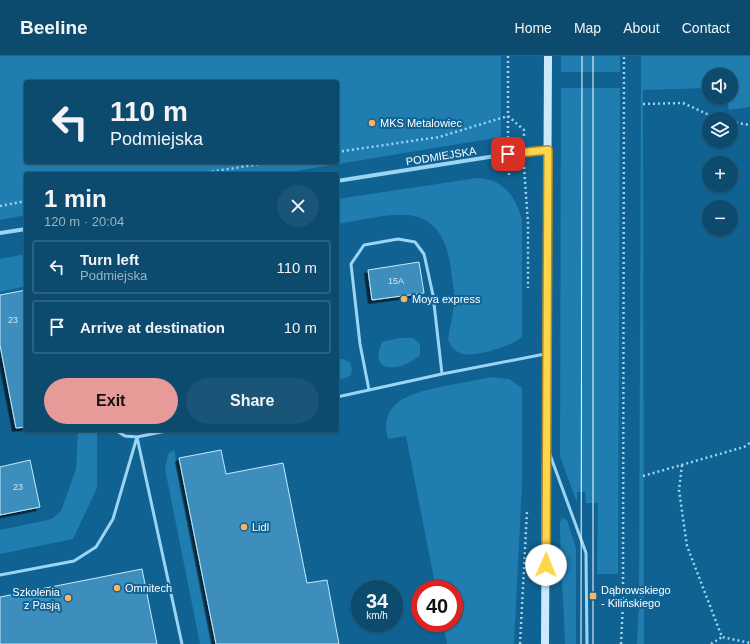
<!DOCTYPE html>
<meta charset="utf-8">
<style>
:root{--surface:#0c4a6e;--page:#1a5476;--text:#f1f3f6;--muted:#9ab3c2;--line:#2c6281;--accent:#e69b98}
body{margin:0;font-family:Helvetica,sans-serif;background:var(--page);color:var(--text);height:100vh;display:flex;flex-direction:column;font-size:15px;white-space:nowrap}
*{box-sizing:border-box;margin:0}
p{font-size:13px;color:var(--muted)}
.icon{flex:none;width:22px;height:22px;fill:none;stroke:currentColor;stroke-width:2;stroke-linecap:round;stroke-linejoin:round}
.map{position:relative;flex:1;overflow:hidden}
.drawer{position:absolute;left:24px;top:116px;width:315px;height:260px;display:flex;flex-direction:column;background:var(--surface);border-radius:4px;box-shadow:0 1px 3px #0004,0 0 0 1px var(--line)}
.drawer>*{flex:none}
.top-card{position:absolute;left:24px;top:24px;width:315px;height:84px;border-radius:4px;box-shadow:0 1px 3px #0004,0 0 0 1px var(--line);background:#0c4a6e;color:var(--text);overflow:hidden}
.fabs{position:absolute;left:702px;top:12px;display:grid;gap:8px}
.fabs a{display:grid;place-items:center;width:36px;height:36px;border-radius:50%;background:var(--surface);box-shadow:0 1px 3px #0004,0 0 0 1px var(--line);font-size:20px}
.speed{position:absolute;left:351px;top:524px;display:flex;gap:8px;font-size:20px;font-weight:700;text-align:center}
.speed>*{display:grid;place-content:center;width:52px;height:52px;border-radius:50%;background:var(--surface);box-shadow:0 1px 3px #0004,0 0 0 1px var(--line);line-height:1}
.speed small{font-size:10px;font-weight:400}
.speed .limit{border:6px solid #d22;background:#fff;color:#111}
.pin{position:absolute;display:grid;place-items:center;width:34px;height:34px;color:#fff;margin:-17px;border-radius:8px;box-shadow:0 2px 6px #0006}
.me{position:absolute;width:44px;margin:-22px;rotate:1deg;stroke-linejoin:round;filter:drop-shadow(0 0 3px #0008)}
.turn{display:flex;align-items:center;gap:14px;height:84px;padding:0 20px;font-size:18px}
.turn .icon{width:52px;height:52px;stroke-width:2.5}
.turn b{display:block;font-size:28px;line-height:34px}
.round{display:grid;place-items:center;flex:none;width:42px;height:42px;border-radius:21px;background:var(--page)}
.overview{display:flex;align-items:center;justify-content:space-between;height:68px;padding:0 20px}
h1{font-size:24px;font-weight:700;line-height:30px}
.cta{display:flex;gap:8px;margin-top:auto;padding:8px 20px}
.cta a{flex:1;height:46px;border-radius:24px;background:var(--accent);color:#111;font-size:16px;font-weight:700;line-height:46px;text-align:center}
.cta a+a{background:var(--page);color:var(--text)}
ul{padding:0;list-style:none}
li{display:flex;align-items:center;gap:12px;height:54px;margin:0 8px 6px;padding:0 12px;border:2px solid var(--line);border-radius:4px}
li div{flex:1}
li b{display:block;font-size:15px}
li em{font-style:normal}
header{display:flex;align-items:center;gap:24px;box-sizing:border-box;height:56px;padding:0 20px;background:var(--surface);border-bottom:1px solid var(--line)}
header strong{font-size:19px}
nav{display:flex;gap:22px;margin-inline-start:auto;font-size:14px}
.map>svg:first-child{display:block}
</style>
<header>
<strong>Beeline</strong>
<nav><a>Home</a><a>Map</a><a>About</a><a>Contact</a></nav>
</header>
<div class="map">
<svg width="750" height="588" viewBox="0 0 750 588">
<defs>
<filter id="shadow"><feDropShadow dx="-3.5" dy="3.5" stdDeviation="0" flood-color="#0009"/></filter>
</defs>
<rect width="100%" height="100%" fill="#106292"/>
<!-- green -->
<path fill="#1f7db0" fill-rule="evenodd" d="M0,0h501v81l-223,37h-252v41l-26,5zM26,26h311v80h-311z
M561,0h59v16h-59z
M641,0h109v51l-21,3 -3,-13h5v-22h-22v13l-66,2 1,554h-7l2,-41z
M561,32h59l-2,486h-21l1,-71h-12l-1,-11h-8v11l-17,-47z
M477,122c26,1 39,18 45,42v117c-10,9 -47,20 -59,17 -8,-2 -13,-8 -15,-15 2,-12 5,-24 6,-37 1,-7 -1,-16 -2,-24 -3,-29 -10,-60 -45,-63 -19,-2 -50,6 -70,9v-25z
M26,198v32l-26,6v-33z
M399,282h14l7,6v11c-17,16 -53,21 -38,-13z
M337,303h5l8,3 2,8 -2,6 -13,5z
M491,321l18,2 13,9v96l-8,160h-67l-4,-21h11v-34h-18l-30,-153 -18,3c-11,-40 29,-47 57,-53 16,-3 31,-6 46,-9z
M78,374h19v58l-24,51 -73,15v-24l52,-11 9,-8 15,-42z
M174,394l40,194h-14l-35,-175 3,-15z
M562,462l5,2 9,28v96h-11c-1,-41 -5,-81 -5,-122z"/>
<!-- building -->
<path fill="#3d8ebd" stroke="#c4e9fe" filter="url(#shadow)" d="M419,206l5,31 -52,7 -4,-30z
M26,234v137l-10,1 -16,-83v-50z
M221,394l5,24 57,-11 24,120 20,-3 12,64h-123l-37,-186z
M30,404l10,47 -40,8v-48z
M142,513l15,75h-157v-47z"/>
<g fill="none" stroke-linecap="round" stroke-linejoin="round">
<!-- path -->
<path stroke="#9cd4f3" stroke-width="2.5" stroke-dasharray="2 3" stroke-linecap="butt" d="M508,0v83
M643,48l40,-1 35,16
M508,60l16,14v8
M731,66l19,3
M337,96l102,-15 69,-21
M524,111l4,56v65
M509,112v7
M197,118l75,-12
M0,150l26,-5
M682,409l-3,25 8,56 35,91 28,6
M643,420l101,-29 6,-4
M520,588l7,-133
M621,588l2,-41 1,-547
M711,588l11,-7"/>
<!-- lane -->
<path stroke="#9cd4f3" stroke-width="3" d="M369,334l-9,-46 -9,-80 13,-19 34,-6 17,3 9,12 9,41 9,79
M337,341l105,-23 103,-20
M115,374l10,6 12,1 45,207
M549,396l37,101 1,91
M0,519l74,-14 22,-14 17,-28 24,-82 34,-7"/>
<!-- street -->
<path stroke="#9cd4f3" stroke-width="4" d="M337,125l171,-27 39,-4
M0,177l26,-4"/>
<!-- secondary -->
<path stroke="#cbeafd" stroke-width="8" d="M545,588l3,-588"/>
<!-- tram -->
<path stroke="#fff" stroke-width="1" d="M581,588l1,-588
M593,588v-588"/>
</g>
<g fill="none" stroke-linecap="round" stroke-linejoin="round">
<!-- route casing -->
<g stroke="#a68a30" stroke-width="10">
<path id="route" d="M508,98l40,-4 -2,415"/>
</g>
<!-- route -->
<use href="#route" stroke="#ffd54a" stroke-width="7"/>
</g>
<!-- markers -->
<g fill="#ffb25e" stroke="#106292" stroke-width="1.5">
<circle cx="372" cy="67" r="4"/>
<circle cx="404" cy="243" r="4"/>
<circle cx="244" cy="471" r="4"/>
<circle cx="117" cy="532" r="4"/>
<rect x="589" y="536" width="8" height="8" rx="2"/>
<circle cx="68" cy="542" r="4"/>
</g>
<g text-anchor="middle" stroke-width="4" stroke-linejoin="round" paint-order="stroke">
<!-- number labels -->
<g font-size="9" fill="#cee3ee">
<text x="396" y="228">15A</text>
<text x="13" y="267">23</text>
<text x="18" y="434">23</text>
</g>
<!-- poi labels -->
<g font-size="11" fill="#fff" stroke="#106292" text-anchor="start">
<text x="380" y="71">MKS Metalowiec</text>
<text x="412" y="247">Moya express</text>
<text x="252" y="475">Lidl</text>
<text x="125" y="536">Omnitech</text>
<text x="601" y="538">Dąbrowskiego<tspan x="601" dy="13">- Kilińskiego</tspan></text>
<text x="60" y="540" text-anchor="end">Szkolenia<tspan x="60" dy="13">z Pasją</tspan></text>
</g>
<!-- street labels -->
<g font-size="11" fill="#fff" stroke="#106292">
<text transform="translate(441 100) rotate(-9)" y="4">PODMIEJSKA</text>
</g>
</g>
</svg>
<div class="fabs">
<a><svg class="icon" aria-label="sound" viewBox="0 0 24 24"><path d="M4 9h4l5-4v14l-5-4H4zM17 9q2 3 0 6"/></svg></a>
<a><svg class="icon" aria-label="layers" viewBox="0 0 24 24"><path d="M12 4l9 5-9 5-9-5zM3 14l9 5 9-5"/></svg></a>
<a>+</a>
<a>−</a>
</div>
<div class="speed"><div>34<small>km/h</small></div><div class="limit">40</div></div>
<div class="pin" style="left:508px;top:98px;background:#d93025"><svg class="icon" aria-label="arrive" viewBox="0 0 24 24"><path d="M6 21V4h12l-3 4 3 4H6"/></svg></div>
<svg class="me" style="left:546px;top:509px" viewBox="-20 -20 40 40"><circle r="19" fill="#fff"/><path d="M0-13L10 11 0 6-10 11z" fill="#ffd54a"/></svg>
<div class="top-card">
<div class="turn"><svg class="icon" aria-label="left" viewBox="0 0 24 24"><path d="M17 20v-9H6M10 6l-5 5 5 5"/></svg><div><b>110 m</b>Podmiejska</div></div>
</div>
<section class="drawer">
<div class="overview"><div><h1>1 min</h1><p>120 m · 20:04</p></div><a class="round"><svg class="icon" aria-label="close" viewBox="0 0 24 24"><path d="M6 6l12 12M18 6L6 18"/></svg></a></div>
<ul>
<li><svg class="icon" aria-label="left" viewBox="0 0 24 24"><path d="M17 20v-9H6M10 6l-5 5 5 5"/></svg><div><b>Turn left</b><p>Podmiejska</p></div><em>110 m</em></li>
<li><svg class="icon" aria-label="arrive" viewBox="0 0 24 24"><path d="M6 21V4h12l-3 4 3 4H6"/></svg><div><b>Arrive at destination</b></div><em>10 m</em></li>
</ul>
<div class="cta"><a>Exit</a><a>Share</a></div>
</section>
</div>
